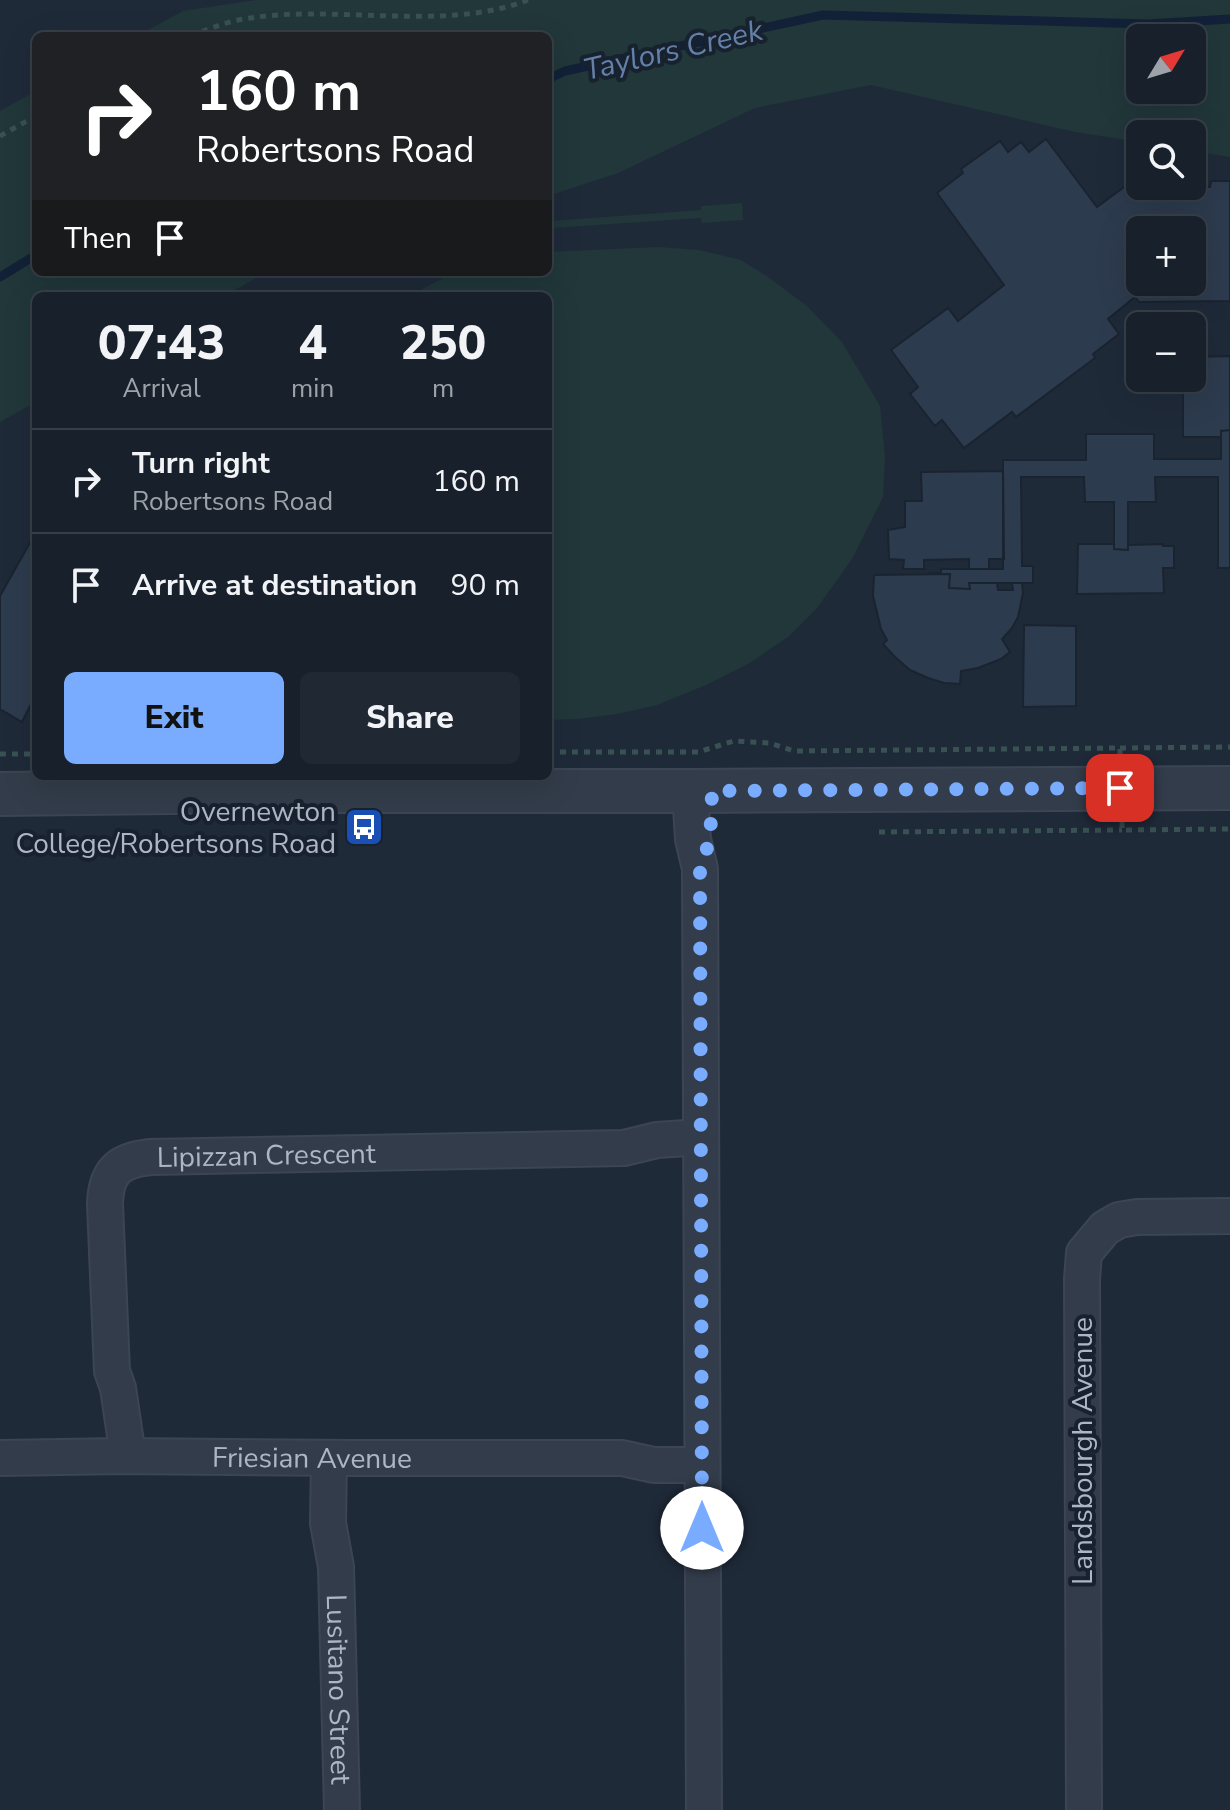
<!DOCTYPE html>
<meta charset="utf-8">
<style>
:root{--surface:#17202b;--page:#202833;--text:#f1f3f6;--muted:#9ea3a9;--line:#363e47;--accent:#79acff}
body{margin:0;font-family:"Nunito Sans",sans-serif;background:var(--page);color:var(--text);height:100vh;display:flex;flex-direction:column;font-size:30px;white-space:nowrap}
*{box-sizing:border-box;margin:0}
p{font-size:26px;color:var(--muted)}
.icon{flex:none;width:44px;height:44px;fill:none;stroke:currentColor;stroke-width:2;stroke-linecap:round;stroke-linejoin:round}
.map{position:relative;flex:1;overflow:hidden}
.details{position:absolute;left:32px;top:292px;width:520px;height:488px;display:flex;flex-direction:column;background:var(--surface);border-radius:12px;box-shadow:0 8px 32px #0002,0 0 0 2px var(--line)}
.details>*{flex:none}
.banner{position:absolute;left:32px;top:32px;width:520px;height:244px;border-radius:12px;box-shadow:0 8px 32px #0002,0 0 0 2px var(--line);background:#202124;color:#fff;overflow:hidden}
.needle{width:52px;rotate:52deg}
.fabs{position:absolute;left:1126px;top:24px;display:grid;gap:16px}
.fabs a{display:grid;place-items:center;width:80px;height:80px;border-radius:12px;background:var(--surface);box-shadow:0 8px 32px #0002,0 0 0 2px var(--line);font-size:40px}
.pin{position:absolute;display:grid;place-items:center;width:68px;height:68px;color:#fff;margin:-34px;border-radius:16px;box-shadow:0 4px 12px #0006}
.me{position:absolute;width:88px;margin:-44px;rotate:0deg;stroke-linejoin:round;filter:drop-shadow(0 0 6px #0008)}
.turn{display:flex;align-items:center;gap:28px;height:168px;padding:0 32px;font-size:36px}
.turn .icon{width:104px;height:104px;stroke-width:2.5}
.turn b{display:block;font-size:56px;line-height:68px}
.then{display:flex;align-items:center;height:76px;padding:0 32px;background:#0003;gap:16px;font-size:30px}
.eta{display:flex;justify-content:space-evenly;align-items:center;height:136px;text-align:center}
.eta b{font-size:48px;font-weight:800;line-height:56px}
.cta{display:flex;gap:16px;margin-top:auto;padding:16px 32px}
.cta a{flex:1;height:92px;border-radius:12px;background:var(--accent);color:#111;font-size:32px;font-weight:800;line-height:92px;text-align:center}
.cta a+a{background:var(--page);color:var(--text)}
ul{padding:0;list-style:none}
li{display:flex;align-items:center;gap:24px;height:104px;padding:0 32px;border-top:2px solid var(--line)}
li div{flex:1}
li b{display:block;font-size:30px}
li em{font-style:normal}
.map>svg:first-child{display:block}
</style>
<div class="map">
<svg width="1230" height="1810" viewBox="0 0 1230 1810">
<rect width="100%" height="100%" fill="#1f2a39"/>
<!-- green -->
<path fill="#21373a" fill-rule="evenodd" d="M256,0h974v157l-38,-6v-17h-52v8l-65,-10 -204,-47 -116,23 -137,65 -70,23v-160h-411l46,-25zM1192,38v52h-52v-52z
M36,91v181h231l-43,24h-188v106l-36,20v-311z
M742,203l1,17 -41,3 -1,-5 -149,10 -1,-7 150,-11v-4z
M658,247l41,3 42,10 27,17 39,29 35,36 38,64 5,51 -2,40 -31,62 -35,49 -29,29 -40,27 -42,21 -49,20 -40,9 -40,5 -29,1v-424h-139l46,-24h93v-20z"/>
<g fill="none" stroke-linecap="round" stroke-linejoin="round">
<!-- stream -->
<path stroke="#122137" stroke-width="9" d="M548,79l17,-8 258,-56 325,9 82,-5
M0,277l36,-22"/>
</g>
<!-- building -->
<path fill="#2d3b4e" stroke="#1a2330" stroke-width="2" fill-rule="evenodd" d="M1046,139l51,68 27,-20h86l1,-6h19v120l-91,1 -4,-5 -27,22 11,15 -26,20 2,4 -79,59 -4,-5 -48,36 -22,-28 -7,6 -25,-32 8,-7 -27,-37 57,-42 10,13 46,-36 -67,-92 26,-20 -2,-4 39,-28 8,11 13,-10 8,10zM1140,230h52v52h-52z
M1230,356v74l-9,1v6h-38v-59h9v-21z
M1230,430v138h-12v-91h-63l1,25h-28v48l-14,-1v-47h-29l-1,-25h-63l1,89h11v17h-64l1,6 -21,-1 1,-14h-20v-1h11v-4h62v-109h83v-26h68v25h67v-28z
M1003,471l1,88h-15v10h-20v-10l-45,1v9h-21l1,-9 -15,-1 -1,-29 17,-3v-26h17l-1,-29z
M36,532v169l-3,-1 -11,22 -22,-13v-113z
M1078,544h36v5l14,1v-5l35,-1v2h11v22h-11l1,25 -87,1z
M950,574l-1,14 21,1 -1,-6h28l1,7h15l-1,-7h10l1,10 -5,24 -6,11 -10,11 8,13 -9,7 -23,9 -17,3 -1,13 -16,-1 -16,-5 -18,-8 -15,-13 -12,-13 4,-4 -6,-11 -8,-33 1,-21z
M1024,625l52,1v80l-53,1z"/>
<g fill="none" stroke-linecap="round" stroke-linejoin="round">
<!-- minor casing -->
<g stroke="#3c4553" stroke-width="38">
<g id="minor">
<path d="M690,791l3,48 7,30 4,941"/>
<path id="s1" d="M128,1456l-10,-68 -6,-17 -7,-167c1,-33 14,-44 46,-47l473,-9 33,-8 44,-3"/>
<path id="s2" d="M0,1458l123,-2 229,2h270l32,7h48"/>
<path id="s3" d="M329,1458l-1,65 8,44 6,243"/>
<path d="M1084,1810l-2,-531 2,-26 21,-25 14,-8 18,-3 93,-1"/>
</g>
</g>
<!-- tertiary casing -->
<g stroke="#3c4553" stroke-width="46">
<path id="tertiary" d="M0,794l263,-3h427l540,-3"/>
</g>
<!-- path -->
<path stroke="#395153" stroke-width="5" stroke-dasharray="6 6" stroke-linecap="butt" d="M191,36c17,-7 35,-14 53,-17 90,-16 199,14 284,-19
M0,136l36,-20
M1120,748l110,-1
M548,752h150l36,-11 36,2 24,8 326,-3v8
M0,754h36
M1122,822v8l108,-1
M879,832l243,-2"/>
<!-- minor -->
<use href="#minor" stroke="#333c4a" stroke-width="34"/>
<!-- tertiary -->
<use href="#tertiary" stroke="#333c4a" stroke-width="42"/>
</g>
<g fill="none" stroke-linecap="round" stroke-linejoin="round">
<!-- route -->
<path stroke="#79acff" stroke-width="14" stroke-dasharray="0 25.2" d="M702,1528l-2,-659c12,-29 11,-47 12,-78l408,-3"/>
</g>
<!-- icons -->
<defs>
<g id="bus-square" transform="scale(2)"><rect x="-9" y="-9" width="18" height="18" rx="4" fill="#1a4fb4" stroke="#18212e"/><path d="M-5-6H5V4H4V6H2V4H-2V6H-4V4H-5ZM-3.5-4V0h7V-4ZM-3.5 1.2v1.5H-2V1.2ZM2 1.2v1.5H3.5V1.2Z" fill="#fff"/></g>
</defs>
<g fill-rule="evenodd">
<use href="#bus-square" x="364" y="827"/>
</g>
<g text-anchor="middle" stroke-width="8" stroke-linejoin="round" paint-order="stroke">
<!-- poi labels -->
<g font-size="28" fill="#adb6c6" stroke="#18212e" text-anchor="end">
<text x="336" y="821">Overnewton<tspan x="336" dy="32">College/Robertsons Road</tspan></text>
</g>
<!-- street labels -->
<g font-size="28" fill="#adb6c6" stroke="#18212e">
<text dy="10" stroke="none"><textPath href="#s1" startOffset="444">Lipizzan Crescent</textPath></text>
<text transform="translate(1082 1451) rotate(-90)" y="10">Landsbourgh Avenue</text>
<text dy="10" stroke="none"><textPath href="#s2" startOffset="312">Friesian Avenue</textPath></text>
<text dy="10" stroke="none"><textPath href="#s3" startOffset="232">Lusitano Street</textPath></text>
</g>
<!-- water labels -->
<g font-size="30" font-style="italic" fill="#6380a9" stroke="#18212e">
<text transform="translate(673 50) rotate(-13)" y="10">Taylors Creek</text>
</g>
</g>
</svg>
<div class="fabs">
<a><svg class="needle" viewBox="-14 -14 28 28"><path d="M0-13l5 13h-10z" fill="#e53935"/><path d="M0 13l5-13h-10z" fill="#9ea3a9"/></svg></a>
<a><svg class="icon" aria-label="search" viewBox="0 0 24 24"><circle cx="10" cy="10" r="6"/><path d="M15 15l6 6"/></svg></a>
<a>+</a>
<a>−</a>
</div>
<div class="pin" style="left:1120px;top:788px;background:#d93025"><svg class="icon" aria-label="arrive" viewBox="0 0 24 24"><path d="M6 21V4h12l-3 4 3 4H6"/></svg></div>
<svg class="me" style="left:702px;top:1528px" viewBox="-20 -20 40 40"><circle r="19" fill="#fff"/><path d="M0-13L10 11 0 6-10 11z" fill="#79acff"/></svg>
<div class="banner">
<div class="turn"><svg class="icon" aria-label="right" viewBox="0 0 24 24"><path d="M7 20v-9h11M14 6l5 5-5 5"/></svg><div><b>160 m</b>Robertsons Road</div></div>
<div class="then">Then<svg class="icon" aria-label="arrive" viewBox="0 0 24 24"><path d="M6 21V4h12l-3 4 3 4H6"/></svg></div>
</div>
<section class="details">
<div class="eta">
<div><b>07:43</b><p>Arrival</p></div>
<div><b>4</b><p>min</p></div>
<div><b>250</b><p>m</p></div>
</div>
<ul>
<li><svg class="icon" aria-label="right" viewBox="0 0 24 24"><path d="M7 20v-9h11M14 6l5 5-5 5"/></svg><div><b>Turn right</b><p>Robertsons Road</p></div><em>160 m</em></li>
<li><svg class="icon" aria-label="arrive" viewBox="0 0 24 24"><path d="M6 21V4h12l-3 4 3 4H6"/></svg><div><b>Arrive at destination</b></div><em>90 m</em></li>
</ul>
<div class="cta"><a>Exit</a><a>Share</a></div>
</section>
</div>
